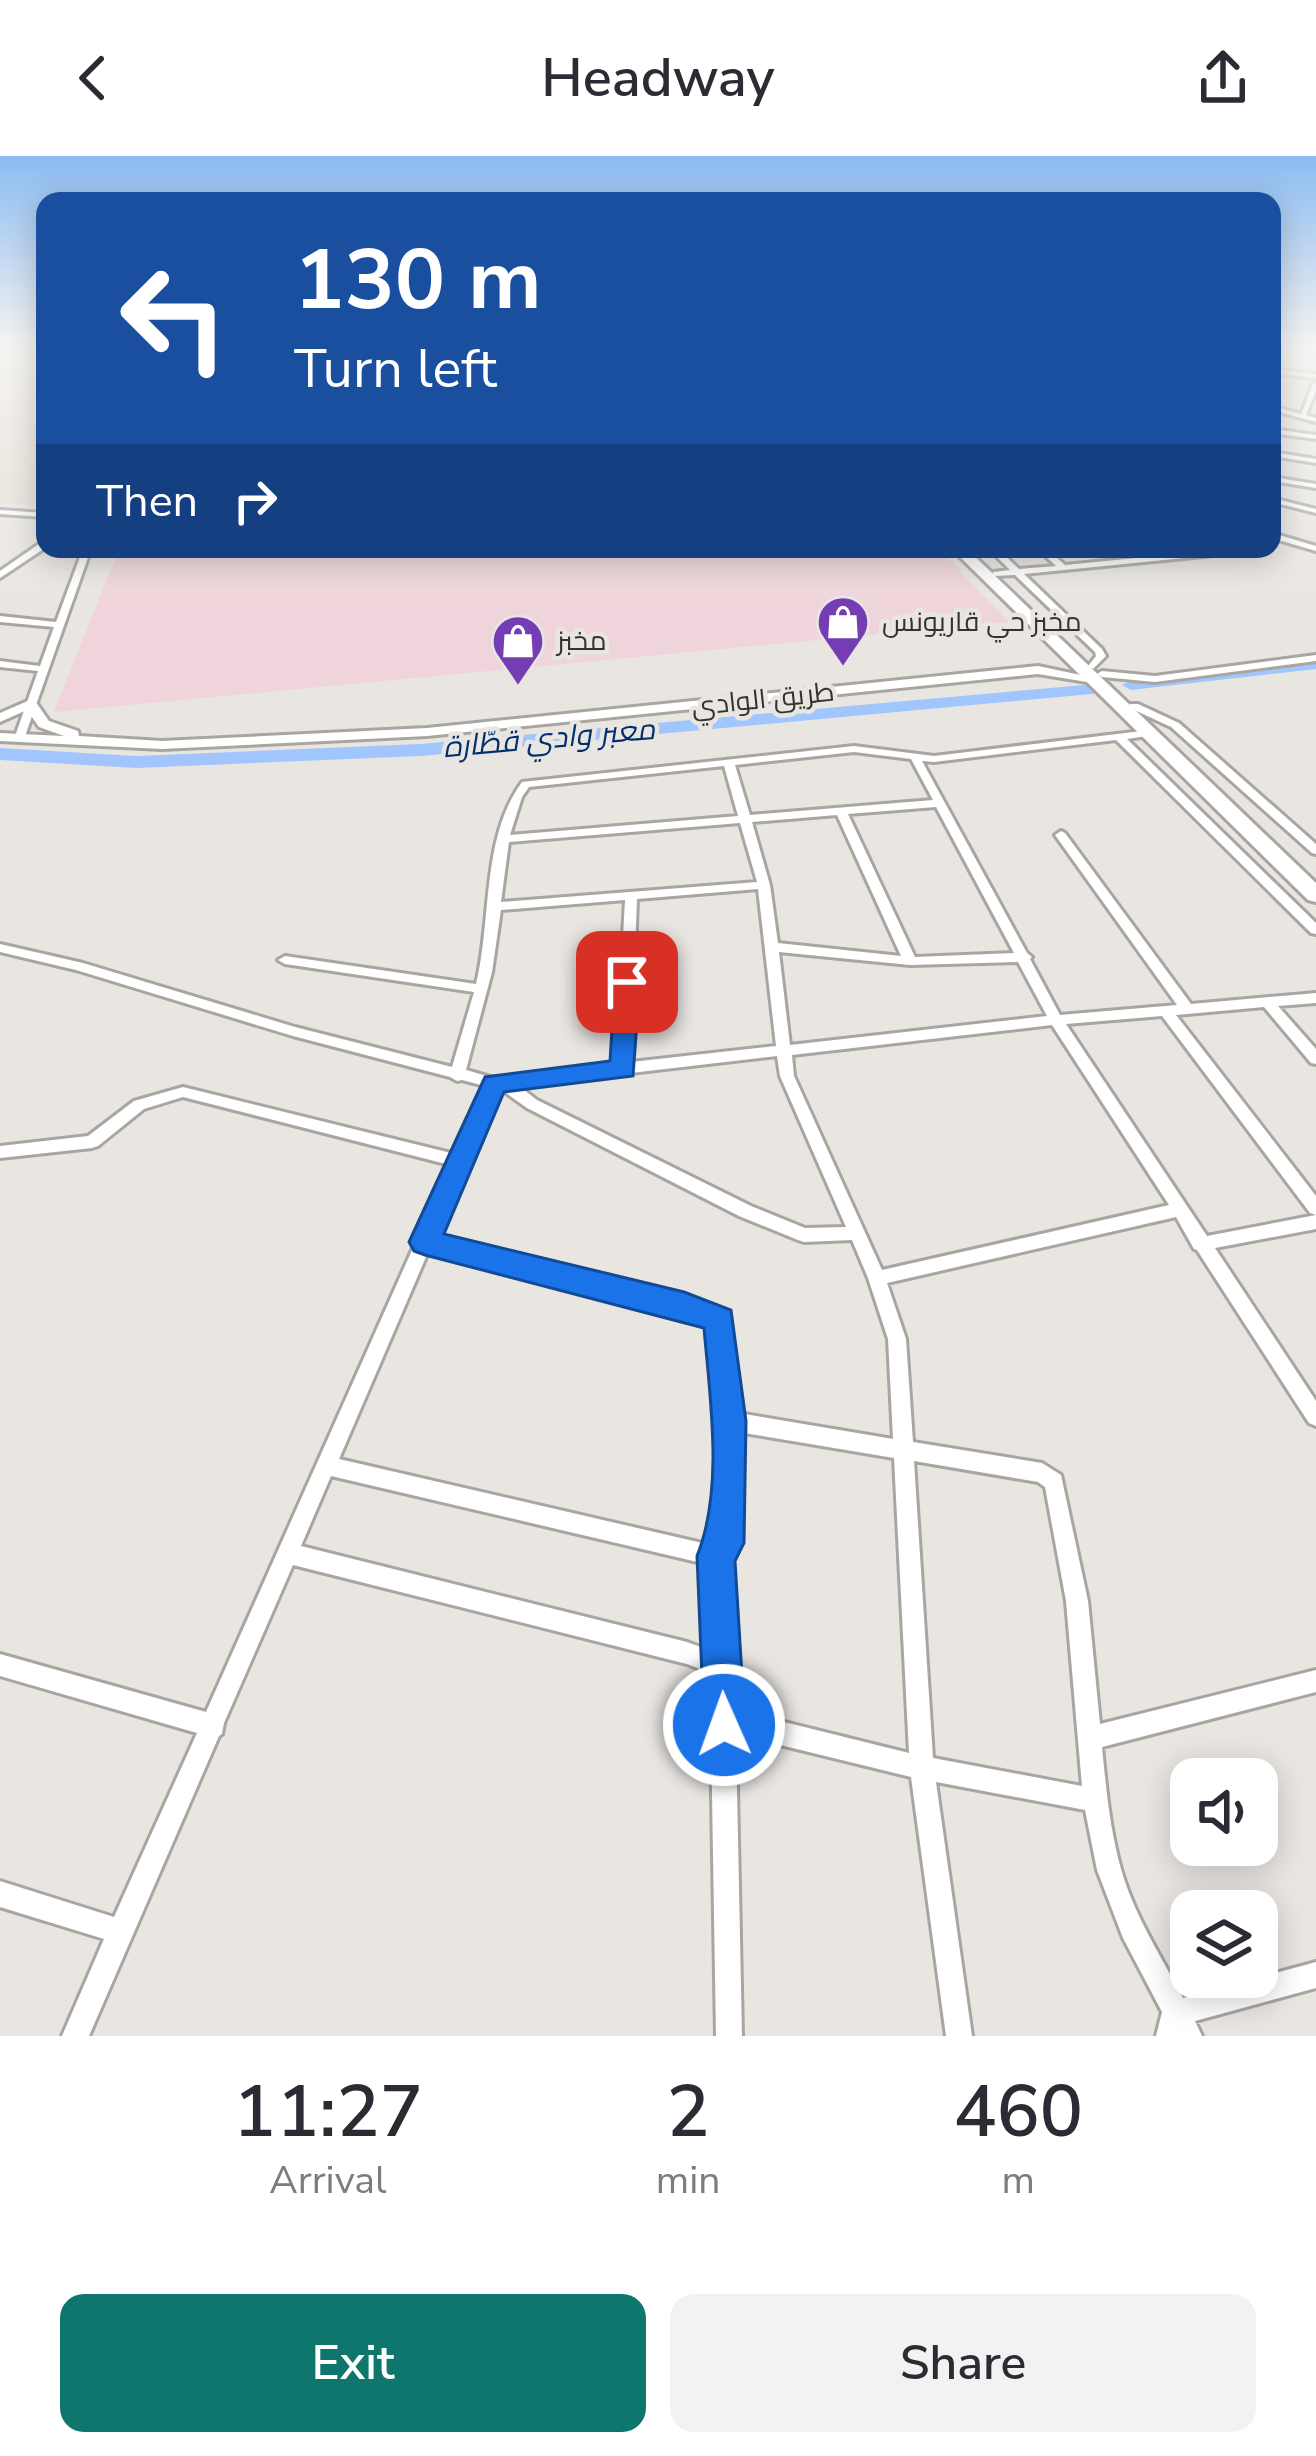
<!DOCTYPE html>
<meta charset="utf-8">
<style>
:root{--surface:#fff;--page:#f2f2f3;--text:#2b2b33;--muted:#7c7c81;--accent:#0f766e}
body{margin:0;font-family:"Nunito Sans",Cairo,sans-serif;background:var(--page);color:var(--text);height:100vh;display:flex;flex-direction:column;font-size:45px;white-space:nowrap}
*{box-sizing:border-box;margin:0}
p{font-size:39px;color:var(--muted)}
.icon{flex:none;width:66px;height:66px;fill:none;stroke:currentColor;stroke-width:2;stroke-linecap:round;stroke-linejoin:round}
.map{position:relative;height:1880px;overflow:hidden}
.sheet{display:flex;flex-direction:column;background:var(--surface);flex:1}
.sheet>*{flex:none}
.banner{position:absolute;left:36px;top:36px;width:1245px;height:366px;border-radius:24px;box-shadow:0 6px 30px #0003;background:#1a4fa0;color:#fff;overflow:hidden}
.controls{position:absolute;left:1170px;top:1602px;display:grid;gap:24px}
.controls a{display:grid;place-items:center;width:108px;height:108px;border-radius:24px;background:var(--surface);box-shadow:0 6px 30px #0003;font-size:60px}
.pin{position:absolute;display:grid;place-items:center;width:102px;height:102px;color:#fff;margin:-51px;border-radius:24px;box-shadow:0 6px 18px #0006}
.me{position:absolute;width:132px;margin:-66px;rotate:358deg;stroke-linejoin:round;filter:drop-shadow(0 0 9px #0008)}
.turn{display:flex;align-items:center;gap:42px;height:252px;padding:0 60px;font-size:54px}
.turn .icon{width:156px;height:156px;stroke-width:2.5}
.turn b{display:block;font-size:84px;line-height:102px}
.then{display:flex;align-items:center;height:114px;padding:0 60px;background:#0003;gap:24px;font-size:45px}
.eta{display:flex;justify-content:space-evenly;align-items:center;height:204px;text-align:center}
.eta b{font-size:72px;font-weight:600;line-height:84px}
.action{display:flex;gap:24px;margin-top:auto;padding:24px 60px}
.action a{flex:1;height:138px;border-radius:24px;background:var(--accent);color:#fff;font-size:48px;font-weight:600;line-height:138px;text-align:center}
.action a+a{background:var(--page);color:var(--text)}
header{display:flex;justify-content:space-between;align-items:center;height:156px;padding:0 60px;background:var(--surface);font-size:54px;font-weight:600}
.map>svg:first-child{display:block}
</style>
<header><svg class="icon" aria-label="back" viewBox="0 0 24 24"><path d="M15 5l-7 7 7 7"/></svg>Headway<svg class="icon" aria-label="share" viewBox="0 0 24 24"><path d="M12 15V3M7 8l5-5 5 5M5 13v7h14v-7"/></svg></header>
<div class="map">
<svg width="1316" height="1880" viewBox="0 0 1316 1880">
<rect width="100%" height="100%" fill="#e9e6e2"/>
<!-- built -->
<path fill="#e4dcd1" d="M0,190h45v160l-45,-3z"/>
<!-- industrial -->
<path fill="#efd5db" d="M119,393h820l70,73 -955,90z"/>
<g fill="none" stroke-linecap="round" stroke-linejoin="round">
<!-- river -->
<path fill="#a1c6fe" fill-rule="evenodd" d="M1316,503v10l-185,21 -9,-5 9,-5z
M1096,528l6,1v8l-681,63 -284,12 -137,-8v-12l137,8 284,-12z"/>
<!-- minor casing -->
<g stroke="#a9a6a2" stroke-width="6">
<path id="minor" d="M1279,190h6l-13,17v-6z
M1272,213l44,5v4l-44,-5z
M1316,226v9l-10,24 10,3v4l-44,-12v-4l29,8 12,-30z
M1272,273l44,6v4l-44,-6z
M1272,296l44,7v4l-44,-7z
M1272,321l44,7v4l-44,-7z
M1272,342l44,11v4l-44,-11z
M0,354l45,3v4l-45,-3z
M1272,377l44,13v5l-44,-13z
M42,386h3v6l-45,30v-7z
M83,393h8l-67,190 -9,2 -1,-2 24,-68 -38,-4v-6l40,5 14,-39 -54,-5v-6l56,6z
M989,393h9l21,20 37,-3 -18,-17h9l18,16 164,-16h29l-4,2 -230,23 78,75 4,7 -13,13 -5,-3 8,-10 -1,-4 -80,-77 -22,1v-4l17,-2z
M1316,499v6l-161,21 -53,-5 -5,-3 5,-3 53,5z
M1130,548h8l41,19 137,121v10l-4,-1 -141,-126 -41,-19z
M1150,574l4,1v4l-27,4 189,184v11l-5,-1 -195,-193 -182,22 -12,-1 105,192 5,4 -2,2 30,56 117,-10 -122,-170 6,-4 4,2 126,171 125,-11v10l-38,3 38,43v15l-5,-1 -47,-56 -88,8 140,181v19l-6,-2 -148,-197 -96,8 141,212 109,-21v14l-101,19 101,153v25l-7,-3 -112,-173 -3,-1 -18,-32 -289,66 19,56 7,103 129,21 19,12 27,126 12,123 216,-54v22l-214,55c4,41 8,83 19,122 13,46 40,87 62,129l133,-36v26l-121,33 7,15h-46l6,-24 -39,-74 -26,-68 -12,-60 -149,-28 36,254h-26l-35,-259 -143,-35 -32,-4 6,298h-26l-6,-363 -23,-9 -394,-99 -69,158 -2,11 -3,2 -130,300h-27l42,-97 -104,-32v-26l114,36 83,-184 -197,-57v-22l206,58 244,-547 -267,-68 -39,12 -46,37 -6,2 -92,10v-12l88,-10 46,-35 49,-14 272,67 30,-68 -23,-6 -5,1 -7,-4 -157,-41 -217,-66 -76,-18v-8l83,19 212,64 157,40 22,-75 -189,-28 -7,-4 7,-4 191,28c16,-65 5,-146 46,-202l332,-36 80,10zM854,596l57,7 22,41 -183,15 -15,-50zM724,610l14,50 -228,19 12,-38 7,-10zM936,651l78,146 -99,4 -67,-143zM837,659l64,141 -123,-13 -8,-58 -18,-63zM740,667l17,59 -256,20 8,-60zM758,733l18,157 -145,16 6,-163zM625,744l-9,164 -122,14 -28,-8 26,-98 9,-62zM779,796l131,13 108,-3 29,54 -257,29zM1052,869l117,180 -287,65 -88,-194 -2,-21zM777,900l3,20 66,151 -41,1 -54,-22 -214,-106 -18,-14zM499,932l28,20 212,108 59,24 6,2 48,-2 16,38 20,61 5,100 -155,-26 -15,-102 -288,-74zM429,1094l280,72 10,99 -4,119 -4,5 -372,-86zM738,1276l156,26 15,295 -141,-35 -33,-3 -8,-156 8,-16zM914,1305l124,21 7,5 21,114 16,185 -149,-28zM331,1320l375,88 3,86 -22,-8 -386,-96z"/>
</g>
<!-- secondary casing -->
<g stroke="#a9a6a2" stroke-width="6">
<path id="secondary" d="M1038,510l62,13 -7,4 -55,-9 -611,62 -265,13 -162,-8v-8l64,3 -25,-9 -12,-17 -27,12v-9l30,-13 5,1 14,20 29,10 1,5 83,5 265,-13z"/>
</g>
<!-- trunk casing -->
<g stroke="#a9a6a2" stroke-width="6">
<path id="trunk" d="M952,393h15l349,334v19l-8,-2z"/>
</g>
<!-- minor -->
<use href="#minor" fill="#fff" fill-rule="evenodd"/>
<!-- secondary -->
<use href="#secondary" fill="#fff" fill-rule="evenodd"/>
<!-- trunk -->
<use href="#trunk" fill="#fff" fill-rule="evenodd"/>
</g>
<!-- sky -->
<linearGradient id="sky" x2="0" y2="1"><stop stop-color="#8bbbf1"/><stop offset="0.42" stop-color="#f5f4f2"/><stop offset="1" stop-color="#f5f4f2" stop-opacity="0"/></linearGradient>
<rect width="1316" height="453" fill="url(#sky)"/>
<!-- route -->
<path fill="#1a73e8" stroke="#114b97" stroke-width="3" d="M627,818l13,8 -7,94 -129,16 -60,142 240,58 47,18 15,111 -2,122 -9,18 10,164 -6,15 -15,6 -14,-6 -6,-15 -7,-169c27,-67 13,-157 7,-228l-279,-73 -11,-4 -5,-9 76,-165 125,-16 5,-79z"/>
<!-- icons -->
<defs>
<g id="shop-pin" transform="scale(2.7)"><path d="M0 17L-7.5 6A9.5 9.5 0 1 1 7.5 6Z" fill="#743db4" stroke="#e9e6e2"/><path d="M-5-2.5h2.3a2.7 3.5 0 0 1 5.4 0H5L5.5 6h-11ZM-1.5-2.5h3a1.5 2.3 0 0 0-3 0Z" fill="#fff"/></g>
</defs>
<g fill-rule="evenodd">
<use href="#shop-pin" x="843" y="466"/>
<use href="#shop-pin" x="518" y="485"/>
</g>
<g text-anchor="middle" stroke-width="9" stroke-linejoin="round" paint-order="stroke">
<!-- far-poi labels -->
<g font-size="27" fill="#343331" stroke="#e9e6e2" text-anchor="start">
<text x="882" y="475">مخبز حي قاريونس</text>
<text x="557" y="494">مخبز</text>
</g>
<!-- far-street labels -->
<g font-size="27" fill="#343331" stroke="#e9e6e2">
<text transform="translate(763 543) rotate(-6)" y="9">طريق الوادي</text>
</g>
<!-- far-water labels -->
<g font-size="30" font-style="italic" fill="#02306e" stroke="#e9e6e2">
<text transform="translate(549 582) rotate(-5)" y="10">معبر وادي قطّارة</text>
</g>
</g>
</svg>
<div class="controls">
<a><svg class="icon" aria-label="sound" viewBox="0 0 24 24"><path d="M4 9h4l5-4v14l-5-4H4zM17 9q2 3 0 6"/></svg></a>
<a><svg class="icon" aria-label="layers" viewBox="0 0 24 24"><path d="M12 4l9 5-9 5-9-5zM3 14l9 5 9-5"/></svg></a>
</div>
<div class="pin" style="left:627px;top:826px;background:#d93025"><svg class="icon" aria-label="arrive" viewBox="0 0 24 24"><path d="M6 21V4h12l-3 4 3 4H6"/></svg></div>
<svg class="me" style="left:724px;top:1569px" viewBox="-20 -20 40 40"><circle r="17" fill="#1a73e8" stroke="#fff" stroke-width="3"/><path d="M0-11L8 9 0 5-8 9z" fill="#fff"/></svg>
<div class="banner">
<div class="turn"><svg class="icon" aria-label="left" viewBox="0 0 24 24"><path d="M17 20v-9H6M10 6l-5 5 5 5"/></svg><div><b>130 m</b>Turn left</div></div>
<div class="then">Then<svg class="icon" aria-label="right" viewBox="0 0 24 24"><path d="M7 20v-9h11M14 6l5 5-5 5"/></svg></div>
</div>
</div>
<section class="sheet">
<div class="eta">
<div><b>11:27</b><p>Arrival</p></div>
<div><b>2</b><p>min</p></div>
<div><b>460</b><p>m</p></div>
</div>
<div class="action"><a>Exit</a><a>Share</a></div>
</section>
